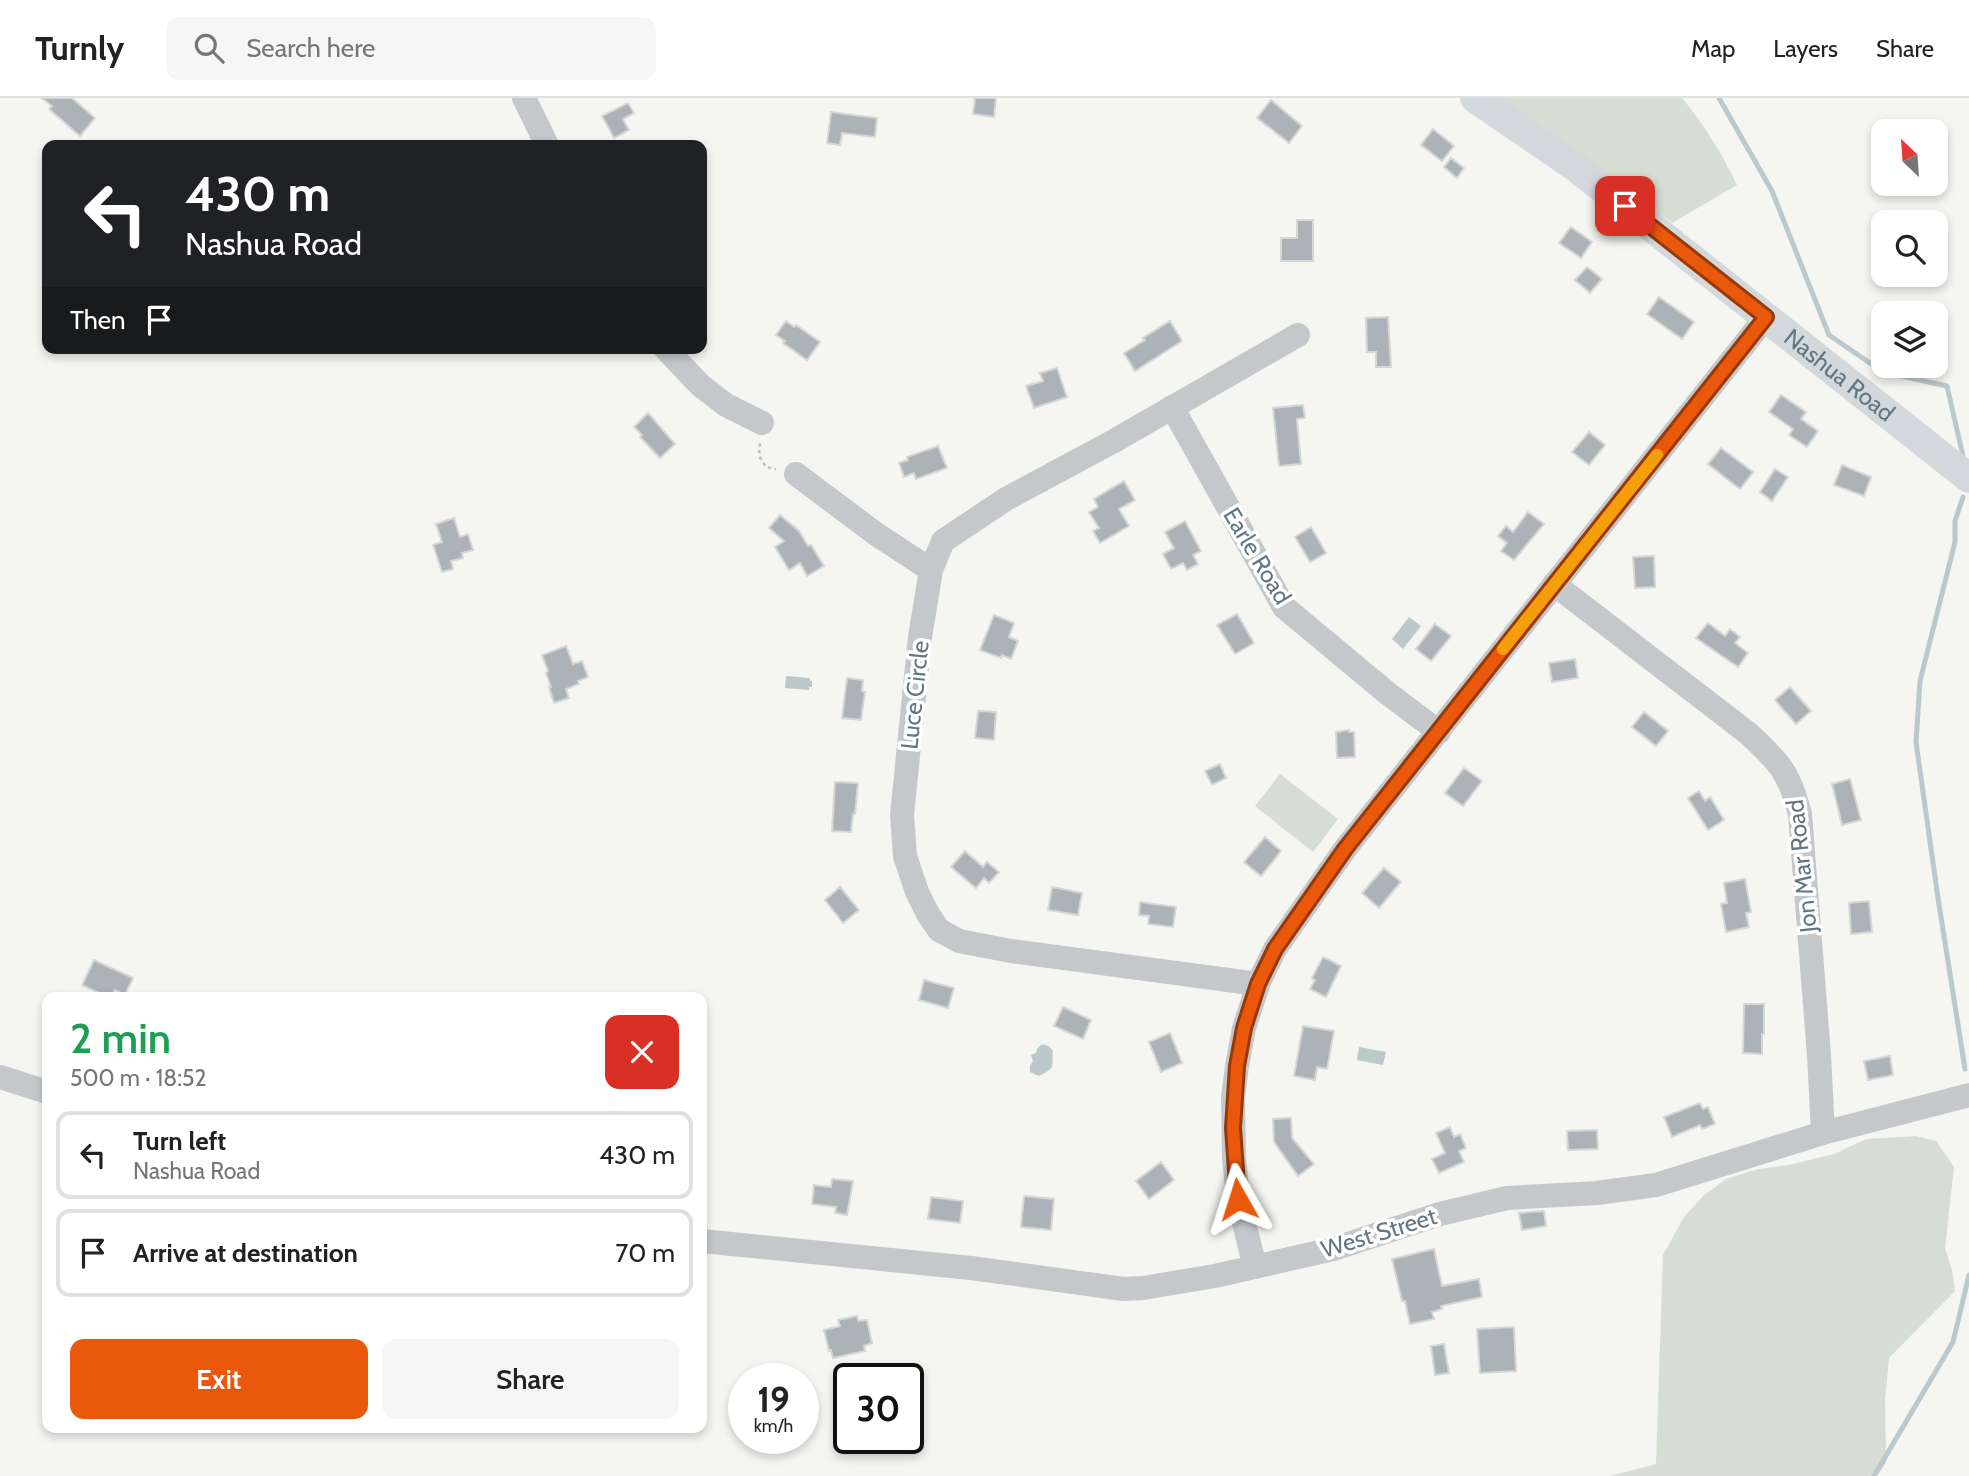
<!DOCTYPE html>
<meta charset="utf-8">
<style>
:root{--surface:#fff;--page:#f6f6f6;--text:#222;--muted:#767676;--line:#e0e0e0;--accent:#ea580c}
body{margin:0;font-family:Cabin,sans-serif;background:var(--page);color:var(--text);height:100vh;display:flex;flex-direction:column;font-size:26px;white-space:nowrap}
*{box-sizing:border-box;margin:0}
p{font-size:23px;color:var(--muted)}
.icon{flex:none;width:38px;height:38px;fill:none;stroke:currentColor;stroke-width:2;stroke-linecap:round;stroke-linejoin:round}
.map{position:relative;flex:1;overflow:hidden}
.details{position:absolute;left:42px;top:894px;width:665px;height:441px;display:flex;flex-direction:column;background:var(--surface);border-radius:14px;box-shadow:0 4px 10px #0003}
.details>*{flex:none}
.guide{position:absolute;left:42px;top:42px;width:665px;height:214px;border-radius:14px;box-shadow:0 4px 10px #0003;background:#202124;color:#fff;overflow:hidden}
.needle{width:46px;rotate:335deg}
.controls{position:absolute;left:1871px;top:21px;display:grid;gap:14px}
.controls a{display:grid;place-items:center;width:77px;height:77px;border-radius:14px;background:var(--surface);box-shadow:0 4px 10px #0003;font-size:35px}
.speed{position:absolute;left:728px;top:1265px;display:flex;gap:14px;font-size:35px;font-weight:700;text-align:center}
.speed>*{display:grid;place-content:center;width:91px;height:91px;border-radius:50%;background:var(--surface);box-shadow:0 4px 10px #0003;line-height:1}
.speed small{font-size:18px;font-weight:400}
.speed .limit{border:4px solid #111;border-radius:10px;background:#fff;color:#111}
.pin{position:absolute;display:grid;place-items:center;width:60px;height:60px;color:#fff;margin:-30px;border-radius:14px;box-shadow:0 4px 10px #0006}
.me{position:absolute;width:77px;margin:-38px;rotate:354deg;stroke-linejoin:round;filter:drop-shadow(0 0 5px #0008)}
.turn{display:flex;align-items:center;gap:24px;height:147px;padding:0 28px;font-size:32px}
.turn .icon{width:91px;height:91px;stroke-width:2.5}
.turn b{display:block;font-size:49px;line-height:60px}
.then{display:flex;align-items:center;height:66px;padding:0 28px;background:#0003;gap:14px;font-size:26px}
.round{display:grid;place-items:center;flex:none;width:74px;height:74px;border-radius:14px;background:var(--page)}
.head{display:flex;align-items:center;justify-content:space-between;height:119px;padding:0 28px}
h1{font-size:42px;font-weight:600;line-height:52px;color:#1e9e55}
.cta{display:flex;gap:14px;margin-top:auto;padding:14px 28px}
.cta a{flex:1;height:80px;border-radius:14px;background:var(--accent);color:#fff;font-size:28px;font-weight:600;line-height:80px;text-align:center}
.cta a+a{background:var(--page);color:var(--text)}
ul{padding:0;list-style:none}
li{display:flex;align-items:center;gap:21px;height:88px;margin:0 14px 10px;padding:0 14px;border:4px solid var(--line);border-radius:14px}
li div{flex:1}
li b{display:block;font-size:26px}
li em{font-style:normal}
header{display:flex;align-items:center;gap:42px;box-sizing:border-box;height:98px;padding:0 35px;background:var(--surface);border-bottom:2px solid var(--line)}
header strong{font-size:33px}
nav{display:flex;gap:38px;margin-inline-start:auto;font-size:24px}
.search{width:490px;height:63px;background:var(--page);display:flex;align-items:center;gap:18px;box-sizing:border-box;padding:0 24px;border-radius:14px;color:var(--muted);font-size:26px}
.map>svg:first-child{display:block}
</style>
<header>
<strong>Turnly</strong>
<div class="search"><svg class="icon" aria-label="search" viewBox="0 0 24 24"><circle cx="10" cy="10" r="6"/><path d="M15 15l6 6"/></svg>Search here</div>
<nav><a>Map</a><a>Layers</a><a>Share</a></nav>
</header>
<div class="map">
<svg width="1969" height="1378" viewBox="0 0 1969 1378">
<rect width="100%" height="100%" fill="#f5f5f1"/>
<!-- green -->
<path fill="#d6ddd2" d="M1500,0h182c22,26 40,56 55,87l-65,38z
M1280,676l58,45 -25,33 -58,-46z
M1916,1038l20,5 18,26 -9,81 7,22 3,21 -66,67 -4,43 1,62 -9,13h-267l46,-12 7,-209 21,-38 19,-21 23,-17 32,-10 31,-4 45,-11 32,-15z"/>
<!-- water -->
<path fill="#bbc8cc" d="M1409,519l12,9 -18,23 -11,-10z
M786,578l24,2v3h2v6h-3v3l-24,-2z
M1041,947c6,-1 8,1 12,6 -2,17 4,16 -14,25l-9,-4v-6l3,-5 -2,-6 5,-2 1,-4z
M1359,949l27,5 -3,13 -26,-5z"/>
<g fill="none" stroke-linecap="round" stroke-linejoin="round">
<!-- stream -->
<path stroke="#bbc8cc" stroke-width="5" d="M1719,0l53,93 57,144 54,37 64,14 16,70
M1963,399l-8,24v21l-35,139 -4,61 22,156 27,171
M1874,1378l79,-134 16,-67"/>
</g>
<!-- building -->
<path fill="#abb3b9" stroke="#d6d6d4" stroke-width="2" d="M42,0h30l23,20 -15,18 -31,-27 3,-3z
M975,0h21l-2,19 -21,-3z
M1271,2l31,26 -13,17 -32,-25z
M628,5l6,10 -11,6 6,11 -15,8 -12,-22z
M831,14l46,6 -2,19 -33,-4 -2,12 -13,-2z
M1433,31l21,17 -12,15 -21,-16z
M1451,60l13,10 -7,10 -13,-11z
M1297,122h16v41h-32v-23h16z
M1571,129l21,15 -11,16 -22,-15z
M1587,169l15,12 -12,14 -15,-13z
M1659,199l35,25 -12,17 -35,-25z
M1388,219l3,50h-15v-15h-9l-1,-34z
M786,223l8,6 2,-2 24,17 -13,18 -24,-17 2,-2 -9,-6z
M1170,223l12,20 -47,30 -11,-18 21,-13 -2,-2z
M1057,270l10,29 -33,11 -8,-22 17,-5 -3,-8z
M1781,297l25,17 -5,7 17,12 -11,16 -18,-12 4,-6 -24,-17z
M1303,307l2,13 -8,1 4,45 -22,2 -6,-58z
M648,315l27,31 -15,14 -20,-21 2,-2 -8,-8z
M1589,334l16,13 -16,20 -17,-13z
M938,348l9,22 -31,11 -2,-6 -10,4 -5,-14 9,-3 -1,-3z
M1721,350l32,24 -13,17 -32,-25z
M1842,367l29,12 -7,19 -30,-11z
M1775,371l13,8 -16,24 -12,-9z
M1124,383l11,19 -16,9 10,17 -29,17 -7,-12 6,-3 -10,-16 9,-5 -4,-8z
M1528,414l16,12 -30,36 -13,-9 6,-8 -9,-7 8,-10 7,6z
M780,417l19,16 9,15 3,-1 13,21 -17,10 -7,-13 -11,7 -14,-23 9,-6 -15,-13z
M454,420l6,19 8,-3 5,16 -11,3 1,5 -12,3 2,8 -11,3 -9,-27 9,-3 -6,-18z
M1185,423l16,30 -8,4 5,9 -11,6 -4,-7 -12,6 -8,-15 11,-6 -9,-16z
M1311,429l15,26 -16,9 -15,-25z
M1654,458l1,31 -20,1 -2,-31z
M1237,516l17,29 -19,11 -18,-29z
M994,517l20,8 -5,14 9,4 -7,18 -9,-4 -1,3 -21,-8z
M1708,525l17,13 5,-7 10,8 -5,6 13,10 -10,14 -42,-29z
M1435,526l16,12 -20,25 -15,-12z
M566,548l7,18 9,-3 6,16 -10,4 1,3 -13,5 3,9 -15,5 -5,-16h2l-5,-14 2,-2 -6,-16z
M1575,561l3,19 -26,4 -3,-19z
M847,580l16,2 -1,11 3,1 -4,28 -19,-2z
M1790,589l21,24 -15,13 -21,-24z
M978,613l18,1 -2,28 -19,-2z
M1644,614l24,19 -12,15 -24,-19z
M1349,632v2h5l1,25 -18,1 -1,-26z
M1220,666l6,14 -14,7 -7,-14z
M1464,670l18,13 -19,25 -18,-13z
M1850,681l11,41 -19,5 -10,-41z
M835,684l23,1 -3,31h-2l-2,18 -19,-1z
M1699,693l6,10 5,-4 14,23 -16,10 -20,-32z
M1265,739l16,14 -20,25 -17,-14z
M965,753l18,16 4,-5 12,10 -10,11 -5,-5 -8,10 -25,-21z
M1384,770l17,14 -22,26 -17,-15z
M1745,781l6,33 -5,1 3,14 -23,5 -5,-28 6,-1 -3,-20z
M840,789l19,23 -16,13 -18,-23z
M1052,789l30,6 -4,22 -30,-5z
M1869,803l3,31 -21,2 -2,-31z
M1140,804l36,5 -3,20 -25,-3 1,-8 -10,-1z
M1323,859l18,9 -15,31 -16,-8 5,-9 -3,-2z
M94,862l39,18 -8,17 -10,-5 -5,8 -28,-13z
M924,882l30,8 -6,20 -29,-8z
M1744,906h20v30h-2v20l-19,-1z
M1063,909l28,13 -8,19 -29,-13z
M1303,928l31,5 -7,38 -10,-2 -2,13 -21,-4z
M1170,935l12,30 -21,9 -12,-30z
M1890,958l3,19 -25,5 -4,-19z
M1700,1005l3,6 5,-2 7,17 -13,5 -2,-4 -28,12 -8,-20z
M1291,1020l1,20 22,26 -16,12 -24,-34 -1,-23z
M1450,1029l4,10 6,-3 6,14 -7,3 5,11 -25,11 -7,-14 13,-6 -9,-20z
M1597,1032l1,19 -30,1 -1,-19z
M1161,1064l13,18 -25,19 -13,-18z
M832,1081l21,2 -6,34 -12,-2 1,-6 -24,-3 2,-19 17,2z
M1024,1098l30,3 -3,31 -30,-3z
M931,1099l32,4 -3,22 -32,-4z
M1544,1113l2,15 -24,4 -3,-17z
M1434,1151l8,37 37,-7 3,18 -41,9 1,3 -10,3 2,7 -24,5 -5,-23h-3l-10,-42z
M857,1218l1,5 9,-1 5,23 -8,3 1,5 -32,7 -2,-8 -2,1 -5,-21 16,-4 -2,-6z
M1514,1229l2,44 -36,2 -3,-44z
M1444,1246l5,29 -14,2 -4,-29z"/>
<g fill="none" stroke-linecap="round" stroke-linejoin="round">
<!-- path -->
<path stroke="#bec0c2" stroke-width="2.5" stroke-dasharray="3.5 3.5" stroke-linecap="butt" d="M760,345l-1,13 7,11 10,2"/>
<!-- minor -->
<path stroke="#c4c8cb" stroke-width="24" d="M524,0l23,47
M665,250l35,37 26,20 36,18
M1172,309l112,200 102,85 53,40
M796,376l80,60 55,36
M1554,486l195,150c30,28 40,38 51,80l19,241 4,78
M1258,886l-247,-33 -52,-10 -20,-11 -11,-16 -11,-22 -12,-36 -3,-41 18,-178 11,-67 12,-29 63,-42 108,-58 184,-106
M0,979l47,15
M702,1143l269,27 153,21 19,-1 72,-12 118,-27 107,-35 67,-16 90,-5 59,-8 167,-52 146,-38
M1255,1169l-17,-68 -4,-42 -1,-59 4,-32 7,-38 15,-46 16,-33 70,-100 421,-532"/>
<!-- major -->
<path stroke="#d2d8dc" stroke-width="30" id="s1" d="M1475,0l102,70 392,310"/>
</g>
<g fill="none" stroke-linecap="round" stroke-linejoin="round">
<!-- route casing -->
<g stroke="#983908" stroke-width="18">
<path id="route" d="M1238,1101l-5,-71 4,-62 7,-38 14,-44 17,-35 70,-100 421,-532 -141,-111"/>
</g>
<!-- route -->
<use href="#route" stroke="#ea580c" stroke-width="12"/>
<!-- slow -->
<path stroke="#f59e0b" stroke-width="12" d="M1503,551l154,-194"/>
</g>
<g text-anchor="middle" stroke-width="7" stroke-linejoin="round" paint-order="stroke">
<!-- street labels -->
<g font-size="24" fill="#627684" stroke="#fff">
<text dy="8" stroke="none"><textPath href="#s1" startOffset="458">Nashua Road</textPath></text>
<text transform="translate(1257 458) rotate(59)" y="8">Earle Road</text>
<text transform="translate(915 597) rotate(-84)" y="8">Luce Circle</text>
<text transform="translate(1802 768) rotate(-96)" y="8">Jon Mar Road</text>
<text transform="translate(1379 1135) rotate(-17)" y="8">West Street</text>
</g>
</g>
</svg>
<div class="controls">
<a><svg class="needle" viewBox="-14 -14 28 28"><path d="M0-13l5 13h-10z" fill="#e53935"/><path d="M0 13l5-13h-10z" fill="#767676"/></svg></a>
<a><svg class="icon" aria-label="search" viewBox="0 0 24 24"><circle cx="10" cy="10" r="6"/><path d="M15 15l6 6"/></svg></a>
<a><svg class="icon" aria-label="layers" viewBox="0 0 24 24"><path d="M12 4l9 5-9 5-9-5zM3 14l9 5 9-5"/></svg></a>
</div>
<div class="speed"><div>19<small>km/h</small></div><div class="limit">30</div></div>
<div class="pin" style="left:1625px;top:108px;background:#d93025"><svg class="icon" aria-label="arrive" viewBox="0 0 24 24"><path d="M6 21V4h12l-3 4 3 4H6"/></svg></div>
<svg class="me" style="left:1238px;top:1101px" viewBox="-20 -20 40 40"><path d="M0-17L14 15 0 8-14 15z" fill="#ea580c" stroke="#fff" stroke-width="4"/></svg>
<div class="guide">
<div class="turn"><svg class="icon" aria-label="left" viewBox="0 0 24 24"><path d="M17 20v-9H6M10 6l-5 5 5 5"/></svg><div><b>430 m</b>Nashua Road</div></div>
<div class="then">Then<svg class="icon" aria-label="arrive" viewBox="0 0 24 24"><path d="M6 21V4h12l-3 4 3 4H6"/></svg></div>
</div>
<section class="details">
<div class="head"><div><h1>2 min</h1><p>500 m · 18:52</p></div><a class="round" style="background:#d93025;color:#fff"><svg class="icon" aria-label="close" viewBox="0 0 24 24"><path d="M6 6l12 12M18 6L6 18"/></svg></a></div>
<ul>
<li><svg class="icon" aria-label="left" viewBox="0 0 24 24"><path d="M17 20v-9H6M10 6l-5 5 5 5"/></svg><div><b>Turn left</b><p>Nashua Road</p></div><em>430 m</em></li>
<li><svg class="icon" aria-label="arrive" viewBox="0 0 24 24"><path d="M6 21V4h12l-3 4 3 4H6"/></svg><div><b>Arrive at destination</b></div><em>70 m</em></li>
</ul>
<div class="cta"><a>Exit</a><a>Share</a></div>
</section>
</div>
